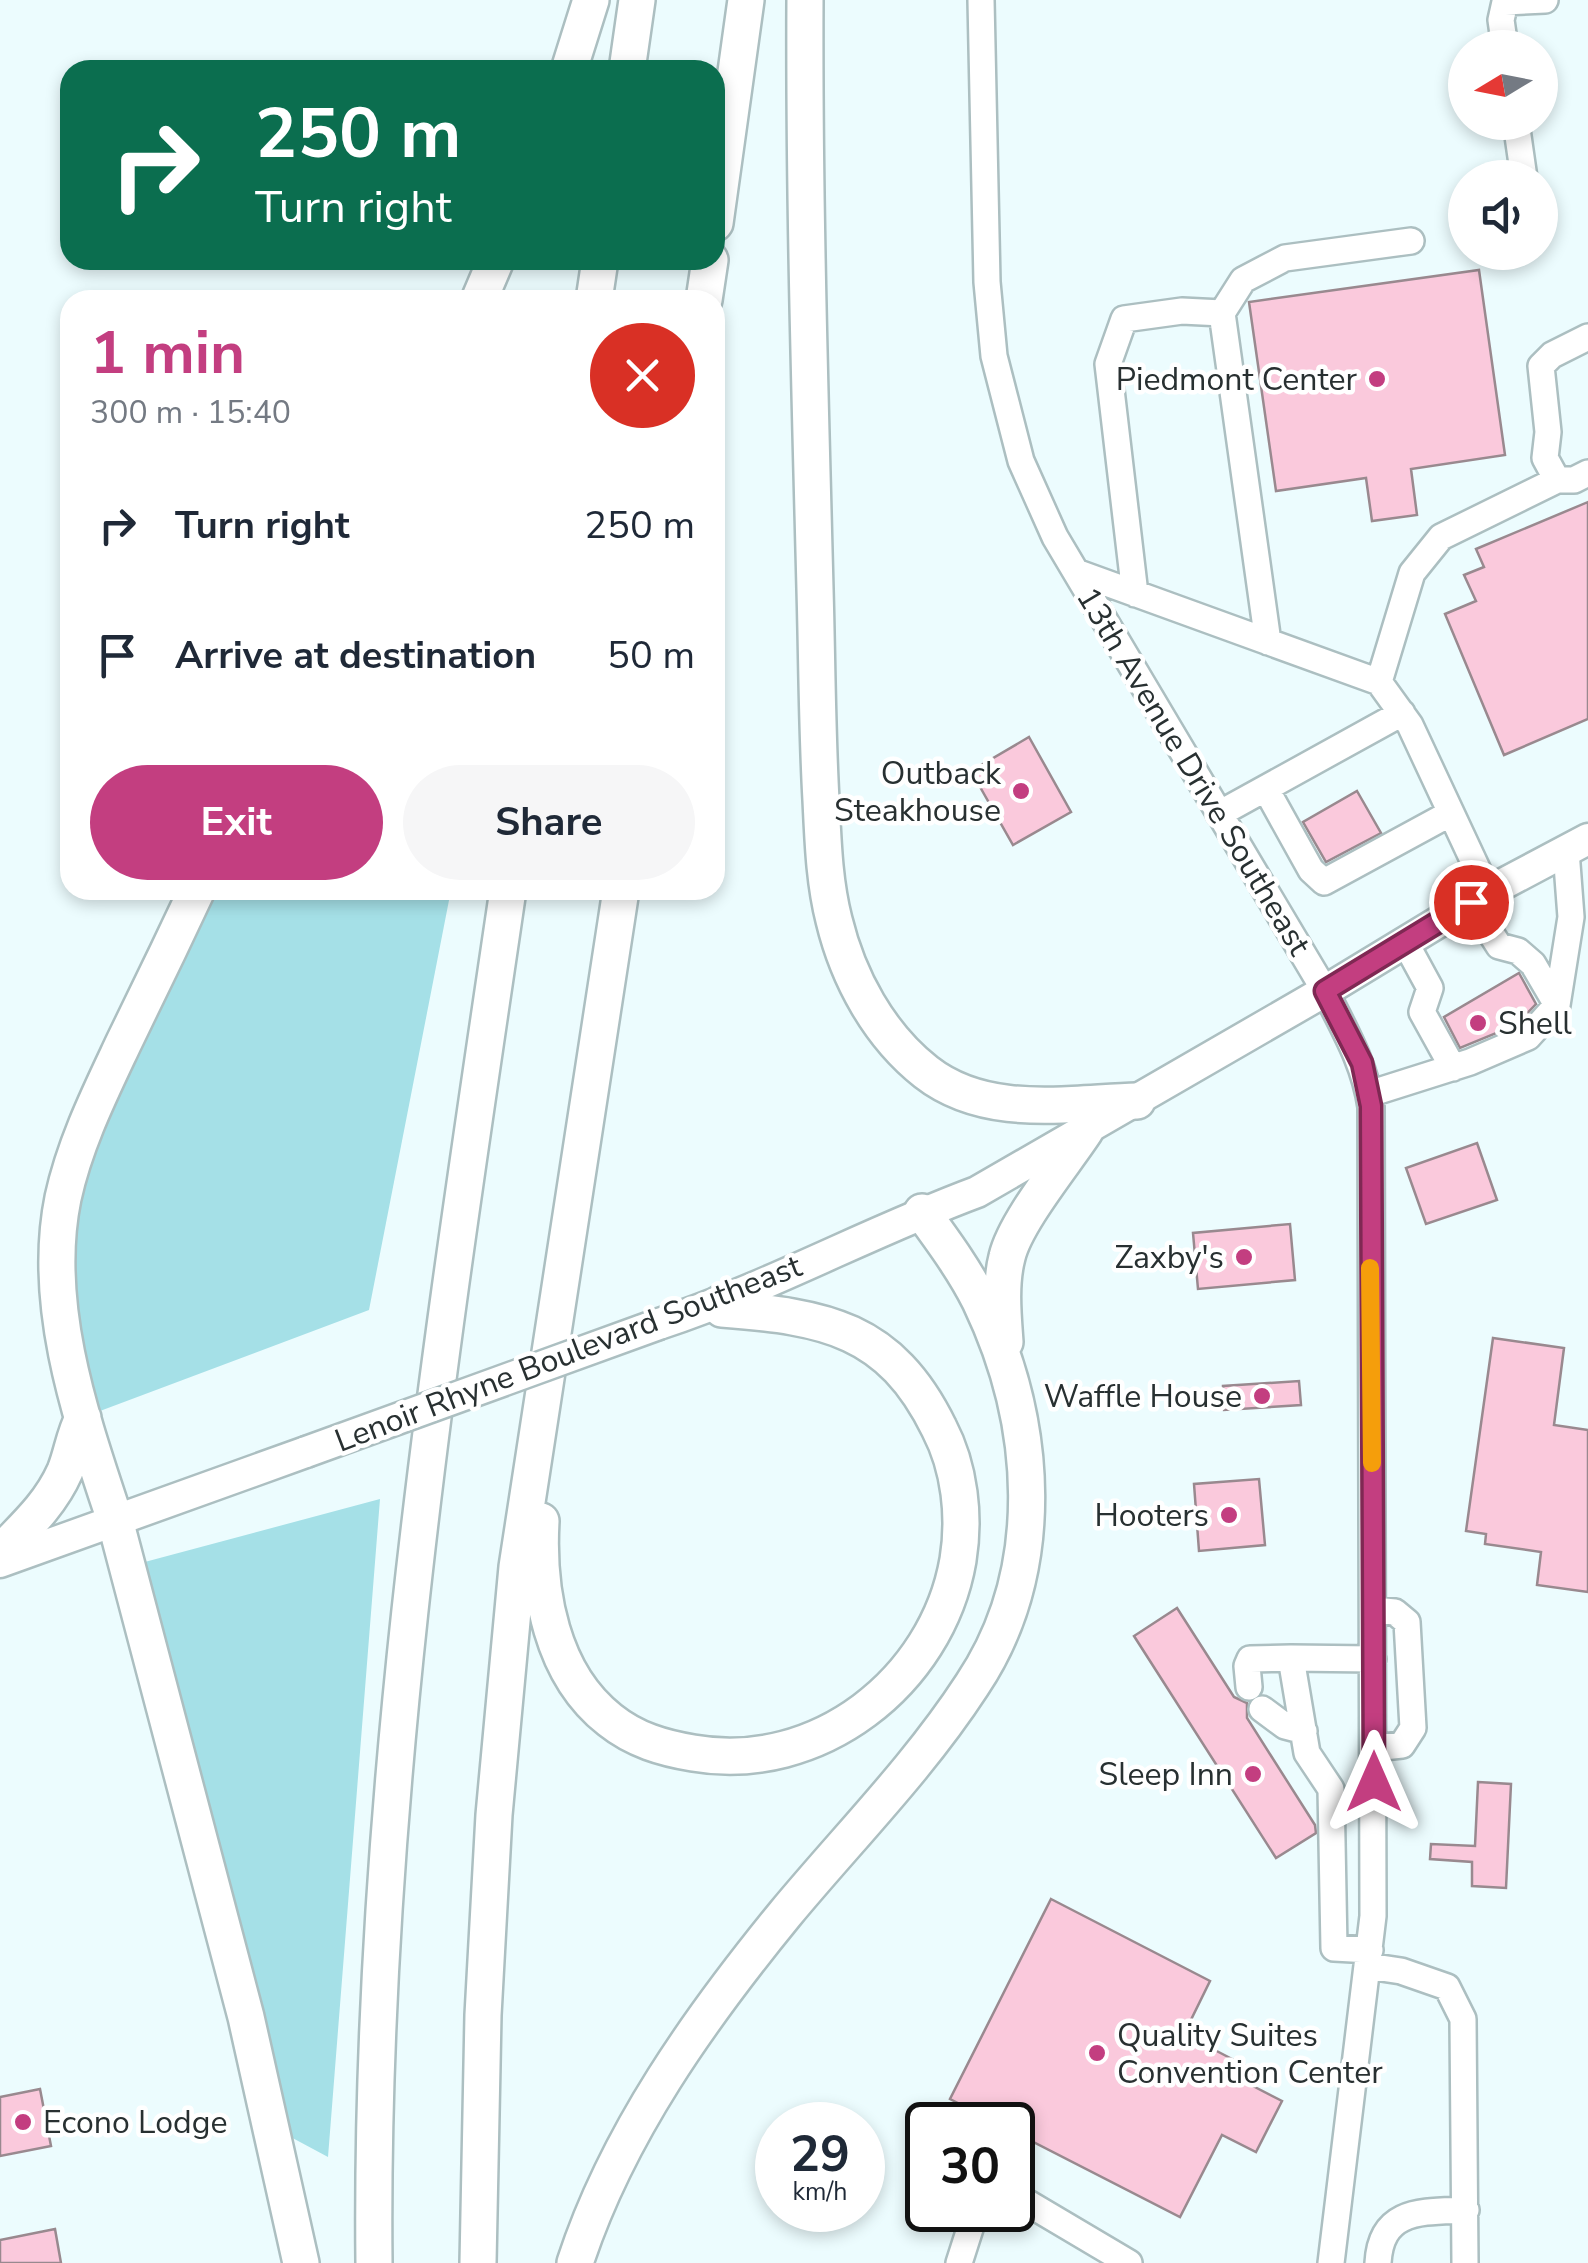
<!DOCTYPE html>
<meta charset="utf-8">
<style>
:root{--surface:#fff;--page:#f6f6f7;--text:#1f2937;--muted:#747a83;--accent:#c33e80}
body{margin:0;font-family:"Nunito Sans",sans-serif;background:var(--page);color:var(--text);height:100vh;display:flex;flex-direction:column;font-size:38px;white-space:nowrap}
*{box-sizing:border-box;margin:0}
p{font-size:32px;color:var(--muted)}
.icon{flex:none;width:55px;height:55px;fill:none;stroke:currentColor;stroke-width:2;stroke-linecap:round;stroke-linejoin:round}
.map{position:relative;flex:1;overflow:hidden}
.details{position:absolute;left:60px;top:290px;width:665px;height:610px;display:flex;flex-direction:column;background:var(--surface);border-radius:30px;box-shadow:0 5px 15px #0003}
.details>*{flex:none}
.hud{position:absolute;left:60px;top:60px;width:665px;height:210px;border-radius:30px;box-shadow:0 5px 15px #0003;background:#0b6e4f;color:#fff;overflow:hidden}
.needle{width:65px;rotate:260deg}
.buttons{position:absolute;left:1448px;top:30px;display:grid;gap:20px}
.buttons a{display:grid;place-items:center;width:110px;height:110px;border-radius:50%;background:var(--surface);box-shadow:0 5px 15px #0003;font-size:50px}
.speed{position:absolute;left:755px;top:2102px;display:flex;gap:20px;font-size:50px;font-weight:700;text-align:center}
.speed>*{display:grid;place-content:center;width:130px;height:130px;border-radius:50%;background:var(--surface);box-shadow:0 5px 15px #0003;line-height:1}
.speed small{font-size:25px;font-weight:400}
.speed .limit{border:5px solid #111;border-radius:15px;background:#fff;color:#111}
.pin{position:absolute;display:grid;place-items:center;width:85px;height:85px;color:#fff;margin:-42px;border:5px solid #fff;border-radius:50%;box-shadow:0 2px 10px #0007}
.me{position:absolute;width:110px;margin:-55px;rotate:0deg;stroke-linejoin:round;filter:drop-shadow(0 0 8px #0008)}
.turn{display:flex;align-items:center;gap:35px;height:210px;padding:0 30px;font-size:45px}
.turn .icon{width:130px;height:130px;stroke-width:2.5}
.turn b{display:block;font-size:70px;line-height:85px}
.round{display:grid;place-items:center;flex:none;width:105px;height:105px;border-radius:52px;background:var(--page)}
.head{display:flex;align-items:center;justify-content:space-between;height:170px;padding:0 30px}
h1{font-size:60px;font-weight:700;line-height:75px;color:var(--accent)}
.button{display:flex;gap:20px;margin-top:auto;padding:20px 30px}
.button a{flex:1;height:115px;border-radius:60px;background:var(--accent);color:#fff;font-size:40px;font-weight:700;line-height:115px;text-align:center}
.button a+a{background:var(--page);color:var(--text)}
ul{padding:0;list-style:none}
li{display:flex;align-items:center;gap:30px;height:130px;padding:0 30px}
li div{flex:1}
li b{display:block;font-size:38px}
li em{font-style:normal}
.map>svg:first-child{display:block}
</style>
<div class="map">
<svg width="1588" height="2263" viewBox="0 0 1588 2263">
<rect width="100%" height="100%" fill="#ecfcfe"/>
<!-- green -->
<path fill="#a5e0e7" d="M205,890h246l-82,420 -285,107 -26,-160 32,-144z
M380,1499l-52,658 -56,-30 -131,-564z"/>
<!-- building -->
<path fill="#fac9dc" stroke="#99898f" stroke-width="2.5" d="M1479,270l26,185 -94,14 6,46 -45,6 -6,-43 -90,13 -27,-189z
M1588,502v217l-84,36 -59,-141 31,-13 -12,-26 20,-8 -8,-18z
M1029,737l42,75 -58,33 -42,-74z
M1357,791l24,42 -55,29 -23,-40z
M1519,973l17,31 -20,21 -56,23 -16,-31z
M1477,1143l20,57 -71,24 -20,-56z
M1290,1224l5,56 -97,9 -5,-56z
M1493,1338l71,10 -10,77 34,5v162l-51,-7 4,-33 -56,-8 1,-10 -20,-3z
M1299,1381l2,24 -77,5 -1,-24z
M1259,1479l6,66 -66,6 -5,-67z
M1177,1608l57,89 13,6v15l68,107 1,8 -40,25 -142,-222z
M1478,1782l33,2 -5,104 -34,-2v-24l-42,-3 1,-15 44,2z
M1051,1899l159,82 -26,53 73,38 -6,13 31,16 -26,51 -34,-17 -42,82 -168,-86v-6h-11l-51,-26z
M40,2089l11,57 -51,10v-59z
M55,2229l6,34h-61v-23z"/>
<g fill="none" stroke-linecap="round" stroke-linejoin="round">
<!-- minor casing -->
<g stroke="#acbfc1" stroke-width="30">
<path id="minor" d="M981,0l6,282 7,74 27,105 34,76 270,454c19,38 40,73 46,116l2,809 -42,347
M1505,48l-4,-28 4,-18 40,-2
M1516,122l8,56
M1557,480l-12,-22 3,-26 -7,-66 11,-11 36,-18
M1076,572l303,110 31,43 78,167
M1135,594l-27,-230 16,-45 58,-8 40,2
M1268,642l-46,-329 21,-33 42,-22 126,-17
M1379,682l33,-109 29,-36 116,-57h17l14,-7
M1266,789l45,81 13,12 127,-69
M1219,814l183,-101
M1471,902l28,44 19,5 15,13 24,41
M1405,942l25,46 -8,24 31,56
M1369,1094l101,-32 58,-25 29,-32 14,-88 -5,-66
M1373,1610l22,2 12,10 6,106 -11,17 -28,3
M1249,1687l-2,-21 3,-7 41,-1
M1262,1709l23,17 19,5
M1370,1950l-36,-2 -3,-159 -24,-36 -16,-95 82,1
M1368,1966l33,5 46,16 16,32 2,244
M1012,2200l9,-1 108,64
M959,2263l17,-53
M1378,2263c3,-55 44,-51 88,-53"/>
</g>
<!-- major casing -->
<g stroke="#acbfc1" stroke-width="35">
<path id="major" d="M659,1324c109,-36 210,-92 318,-132l348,-201 163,-99 100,-53
M0,1562l306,-110"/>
</g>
<!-- highway casing -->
<g stroke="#acbfc1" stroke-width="40">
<path id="highway" d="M805,0c-1,196 5,393 10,589 2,70 2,141 6,211 2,40 3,81 13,120 14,58 45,115 92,152 60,47 141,31 211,29
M569,70l22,-70
M627,70l10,-70
M715,223l31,-223
M479,300l17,-40
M594,300l6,-40
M704,300l6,-40
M197,890c-24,51 -48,101 -73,152 -24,51 -49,101 -61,156 -22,108 19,222 52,322l131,497 55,246
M1005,1342c-2,-27 -5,-58 2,-85 8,-35 57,-94 78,-126
M541,1521c-4,70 10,153 69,199 25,20 53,28 83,33 124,22 244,-71 265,-193 7,-43 2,-92 -19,-132 -49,-100 -114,-111 -217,-119l-1,-6
M0,1553c25,-26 50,-48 65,-82 7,-17 9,-36 18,-53
M374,2263c-5,-461 67,-918 134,-1373
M478,2263l5,-248 11,-200 23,-248 104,-677
M575,2263c42,-129 125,-245 210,-349 63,-76 133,-146 187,-229 77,-115 66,-263 8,-384 -16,-32 -37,-60 -58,-89"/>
</g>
<!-- minor -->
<use href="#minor" stroke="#fff" stroke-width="25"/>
<!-- major -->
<use href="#major" stroke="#fff" stroke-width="30"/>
<!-- highway -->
<use href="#highway" stroke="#fff" stroke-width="35"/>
<!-- major-bridge casing -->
<g stroke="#acbfc1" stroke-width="35" stroke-linecap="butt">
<path id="major-bridge" d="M306,1452l353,-128"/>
</g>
<!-- major-bridge -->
<use href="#major-bridge" stroke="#fff" stroke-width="30"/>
</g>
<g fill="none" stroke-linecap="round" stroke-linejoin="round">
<!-- route casing -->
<g stroke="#7f2853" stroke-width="25">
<path id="route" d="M1374,1782l-3,-676 -9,-43 -37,-72 146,-89"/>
</g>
<!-- route -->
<use href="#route" stroke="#c33e80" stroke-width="18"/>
<!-- slow -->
<path stroke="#f59e0b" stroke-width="18" d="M1370,1268l2,195"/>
</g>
<!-- markers -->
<g fill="#c33e80" stroke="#fff" stroke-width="4">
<circle cx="1377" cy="379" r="10"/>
<circle cx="1021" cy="791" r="10"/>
<circle cx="1478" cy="1023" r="10"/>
<circle cx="1244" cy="1257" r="10"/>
<circle cx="1262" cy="1396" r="10"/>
<circle cx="1229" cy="1515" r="10"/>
<circle cx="1253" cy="1774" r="10"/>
<circle cx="1097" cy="2053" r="10"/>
<circle cx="23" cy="2122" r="10"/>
</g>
<g text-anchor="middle" stroke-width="9" stroke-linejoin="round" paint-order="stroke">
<!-- poi labels -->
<g font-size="32" fill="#283031" stroke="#fff" text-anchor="end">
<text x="1357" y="390">Piedmont Center</text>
<text x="1001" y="784">Outback<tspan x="1001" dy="37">Steakhouse</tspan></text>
<text x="1498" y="1034" text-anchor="start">Shell</text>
<text x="1224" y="1268">Zaxby's</text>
<text x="1242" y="1407">Waffle House</text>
<text x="1209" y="1526">Hooters</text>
<text x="1233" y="1785">Sleep Inn</text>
<text x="1117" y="2046" text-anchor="start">Quality Suites<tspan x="1117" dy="37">Convention Center</tspan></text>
<text x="43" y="2133" text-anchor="start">Econo Lodge</text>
</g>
<!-- street labels -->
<g font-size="32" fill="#283031" stroke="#fff">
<text transform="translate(1194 771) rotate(59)" y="11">13th Avenue Drive Southeast</text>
<text transform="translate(568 1353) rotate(-21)" y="11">Lenoir Rhyne Boulevard Southeast</text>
</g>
</g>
</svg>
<div class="buttons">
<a><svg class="needle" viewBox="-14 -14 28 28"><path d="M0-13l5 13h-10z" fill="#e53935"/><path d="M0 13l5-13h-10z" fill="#747a83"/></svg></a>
<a><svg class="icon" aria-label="sound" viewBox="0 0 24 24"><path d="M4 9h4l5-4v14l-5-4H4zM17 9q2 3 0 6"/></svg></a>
</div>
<div class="speed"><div>29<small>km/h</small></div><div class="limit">30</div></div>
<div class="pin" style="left:1471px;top:902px;background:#d93025"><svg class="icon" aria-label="arrive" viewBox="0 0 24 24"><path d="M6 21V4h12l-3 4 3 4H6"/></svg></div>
<svg class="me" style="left:1374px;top:1782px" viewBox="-20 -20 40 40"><path d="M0-17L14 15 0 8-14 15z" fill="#c33e80" stroke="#fff" stroke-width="4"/></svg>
<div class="hud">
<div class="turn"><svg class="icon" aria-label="right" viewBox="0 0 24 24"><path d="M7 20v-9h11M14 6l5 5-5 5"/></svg><div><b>250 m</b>Turn right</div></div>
</div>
<section class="details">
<div class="head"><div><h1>1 min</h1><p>300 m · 15:40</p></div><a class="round" style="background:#d93025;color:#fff"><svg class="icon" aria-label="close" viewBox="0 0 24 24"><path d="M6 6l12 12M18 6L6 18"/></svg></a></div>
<ul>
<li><svg class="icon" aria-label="right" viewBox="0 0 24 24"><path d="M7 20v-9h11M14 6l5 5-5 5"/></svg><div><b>Turn right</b></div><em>250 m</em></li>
<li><svg class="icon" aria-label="arrive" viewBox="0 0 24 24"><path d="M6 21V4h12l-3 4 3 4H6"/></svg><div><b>Arrive at destination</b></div><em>50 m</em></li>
</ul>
<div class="button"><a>Exit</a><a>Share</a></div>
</section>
</div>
